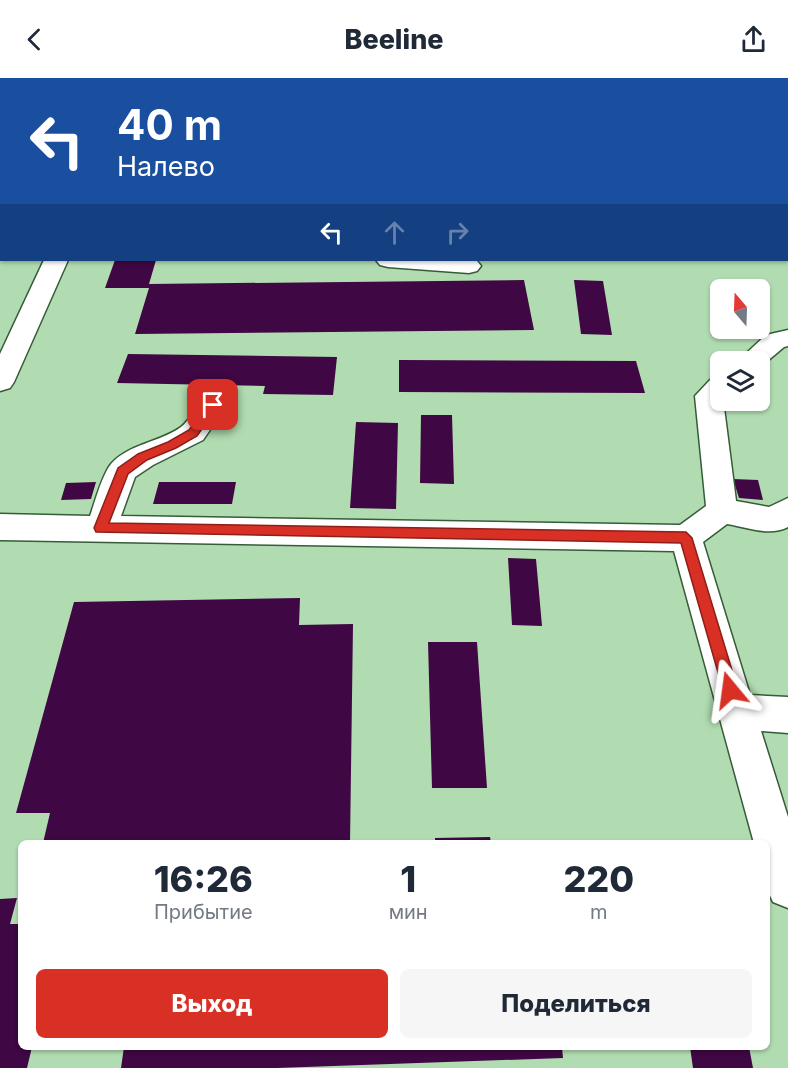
<!DOCTYPE html>
<html lang="ru">
<meta charset="utf-8">
<style>
:root{--surface:#fff;--page:#f6f6f7;--text:#1f2937;--muted:#747a83;--accent:#d93025}
body{margin:0;font-family:Inter,sans-serif;background:var(--page);color:var(--text);height:100vh;display:flex;flex-direction:column;font-size:22px;white-space:nowrap}
*{box-sizing:border-box;margin:0}
p{font-size:20px;color:var(--muted)}
.icon{flex:none;width:33px;height:33px;fill:none;stroke:currentColor;stroke-width:2;stroke-linecap:round;stroke-linejoin:round}
.map{position:relative;flex:1;overflow:hidden}
.drawer{position:absolute;left:18px;top:762px;width:752px;height:210px;display:flex;flex-direction:column;background:var(--surface);border-radius:9px;box-shadow:0 2px 4px #0004}
.drawer>*{flex:none}
.top-card{position:absolute;left:0px;top:0px;width:789px;height:183px;box-shadow:0 2px 4px #0004;background:#1a4fa0;color:#fff;overflow:hidden}
.needle{width:39px;rotate:341deg}
.tools{position:absolute;left:710px;top:201px;display:grid;gap:12px}
.tools a{display:grid;place-items:center;width:60px;height:60px;border-radius:9px;background:var(--surface);box-shadow:0 2px 4px #0004;font-size:30px}
.pin{position:absolute;display:grid;place-items:center;width:51px;height:51px;color:#fff;margin:-26px;border-radius:12px;box-shadow:0 3px 9px #0006}
.me{position:absolute;width:66px;margin:-33px;rotate:344deg;stroke-linejoin:round;filter:drop-shadow(0 0 4px #0008)}
.turn{display:flex;align-items:center;gap:21px;height:126px;padding:0 18px;font-size:27px}
.turn .icon{width:78px;height:78px;stroke-width:2.5}
.turn b{display:block;font-size:42px;line-height:51px}
.lanes{display:flex;align-items:center;height:57px;padding:0 18px;background:#0003;justify-content:center;gap:30px;direction:ltr}
.lanes .off{opacity:.35}
.eta{display:flex;justify-content:space-evenly;align-items:center;height:102px;text-align:center}
.eta b{font-size:36px;font-weight:800;line-height:42px}
.cta{display:flex;gap:12px;margin-top:auto;padding:12px 18px}
.cta a{flex:1;height:69px;border-radius:9px;background:var(--accent);color:#fff;font-size:24px;font-weight:800;line-height:69px;text-align:center}
.cta a+a{background:var(--page);color:var(--text)}
header{display:flex;justify-content:space-between;align-items:center;height:78px;padding:0 18px;background:var(--surface);font-size:27px;font-weight:800}
.map>svg:first-child{display:block}
</style>
<header><svg class="icon" aria-label="back" viewBox="0 0 24 24"><path d="M15 5l-7 7 7 7"/></svg>Beeline<svg class="icon" aria-label="share" viewBox="0 0 24 24"><path d="M12 15V3M7 8l5-5 5 5M5 13v7h14v-7"/></svg></header>
<div class="map">
<svg width="788" height="990" viewBox="0 0 788 990">
<rect width="100%" height="100%" fill="#b1dcb1"/>
<!-- building -->
<path fill="#3f0743" d="M115,182h41l-7,24 375,-4 10,50 -399,4 14,-46h-44z
M574,202l29,1 9,54 -31,-1z
M128,276l142,2 67,1 -4,38 -70,-1 2,-8 -148,-3z
M399,282l237,1 9,32 -246,-1z
M421,337h31l2,69 -34,-1z
M356,344l42,1 -2,86 -46,-1z
M733,401l25,1 5,20 -24,-2z
M96,404l-5,17 -30,1 5,-17z
M159,404h77l-4,22h-79z
M508,480l28,1 6,67 -30,-1z
M300,520l-1,27 54,-1 -3,219h-307l7,-30h-34l58,-211z
M428,564h49l10,146h-55z
M490,759l1,6h-56v-5z
M17,820l-7,26h11v123h11l-5,21h-27v-169z
M124,969h438l1,11 -286,10h-156z
M690,969h59l4,21h-60z"/>
<g fill="none" stroke-linecap="round" stroke-linejoin="round">
<!-- minor casing -->
<g stroke="#365c38" stroke-width="3">
<path id="minor" d="M13,0h18l-19,2z
M159,0h62l1,2h-64z
M695,0h18v2h-18z
M757,0h18l1,2h-18z
M376,182h95l6,1 4,5 -4,5 -8,2 -81,-6 -8,-2z
M788,252v16l-4,1 -25,21v-6h-22l29,-27z
M720,300v22h3l13,101 33,6 19,-9v29c-18,10 -42,0 -61,-3l-24,18 47,153 38,2v36l-27,-2 27,86v91l-15,-6 -7,-15v-44h-12l-80,-292 -674,-11v-26l90,2c5,-14 12,-41 21,-52 17,-20 50,-22 70,-37 17,-13 14,-37 42,-29l4,7 -24,35 -50,25 -18,12 -14,39 559,9 26,-19 -11,-110 15,-16z"/>
</g>
<!-- major casing -->
<g stroke="#365c38" stroke-width="3">
<path id="major" d="M126,0h18v2h-18z
M44,182h24l-54,122 -4,6 -10,3v-37z"/>
</g>
<!-- minor -->
<use href="#minor" fill="#fff" fill-rule="evenodd"/>
<!-- major -->
<use href="#major" fill="#fff" fill-rule="evenodd"/>
</g>
<!-- route -->
<path fill="#d93025" stroke="#8d1f18" stroke-width="1.5" d="M213,323l6,4 -22,31 -21,12 -29,12 -19,14 -19,49 577,9 6,6 46,152 -2,5 -6,2 -5,-2 -2,-5 -42,-147 -585,-11 -2,-4 24,-60 20,-14 30,-12 21,-12 20,-28z"/>
</svg>
<div class="tools">
<a><svg class="needle" viewBox="-14 -14 28 28"><path d="M0-13l5 13h-10z" fill="#e53935"/><path d="M0 13l5-13h-10z" fill="#747a83"/></svg></a>
<a><svg class="icon" aria-label="layers" viewBox="0 0 24 24"><path d="M12 4l9 5-9 5-9-5zM3 14l9 5 9-5"/></svg></a>
</div>
<div class="pin" style="left:213px;top:327px;background:#d93025"><svg class="icon" aria-label="arrive" viewBox="0 0 24 24"><path d="M6 21V4h12l-3 4 3 4H6"/></svg></div>
<svg class="me" style="left:730px;top:612px" viewBox="-20 -20 40 40"><path d="M0-17L14 15 0 8-14 15z" fill="#d93025" stroke="#fff" stroke-width="4"/></svg>
<div class="top-card">
<div class="turn"><svg class="icon" aria-label="left" viewBox="0 0 24 24"><path d="M17 20v-9H6M10 6l-5 5 5 5"/></svg><div><b>40 m</b>Налево</div></div>
<div class="lanes"><svg class="icon" aria-label="left" viewBox="0 0 24 24"><path d="M17 20v-9H6M10 6l-5 5 5 5"/></svg><svg class="icon off" aria-label="ahead" viewBox="0 0 24 24"><path d="M12 20V5M6 11l6-6 6 6"/></svg><svg class="icon off" aria-label="right" viewBox="0 0 24 24"><path d="M7 20v-9h11M14 6l5 5-5 5"/></svg></div>
</div>
<section class="drawer">
<div class="eta">
<div><b>16:26</b><p>Прибытие</p></div>
<div><b>1</b><p>мин</p></div>
<div><b>220</b><p>m</p></div>
</div>
<div class="cta"><a>Выход</a><a>Поделиться</a></div>
</section>
</div>
